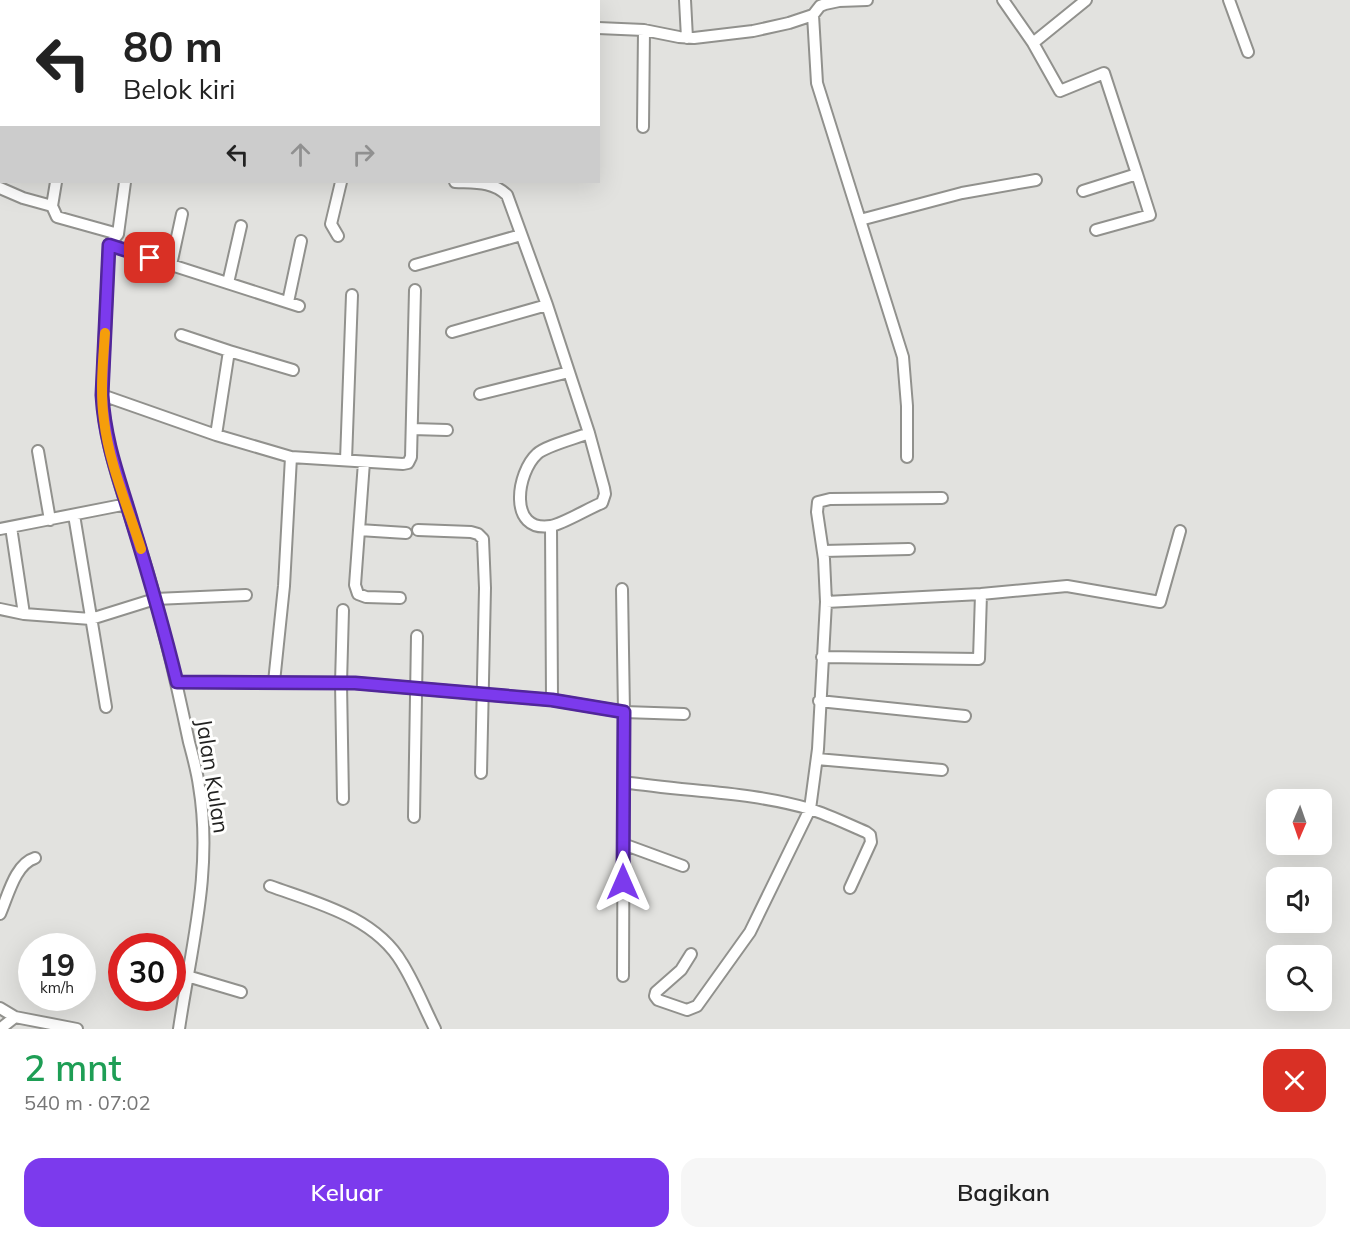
<!DOCTYPE html>
<html lang="id">
<meta charset="utf-8">
<style>
:root{--surface:#fff;--page:#f6f6f6;--text:#222;--muted:#767676;--accent:#7c3aed}
body{margin:0;font-family:Mulish,sans-serif;background:var(--page);color:var(--text);height:100vh;display:flex;flex-direction:column;font-size:22px;white-space:nowrap}
*{box-sizing:border-box;margin:0}
p{font-size:20px;color:var(--muted)}
.icon{flex:none;width:33px;height:33px;fill:none;stroke:currentColor;stroke-width:2;stroke-linecap:round;stroke-linejoin:round}
.map{position:relative;height:1029px;overflow:hidden}
.side{display:flex;flex-direction:column;background:var(--surface);flex:1}
.side>*{flex:none}
.guide{position:absolute;left:0px;top:0px;width:600px;height:183px;box-shadow:0 6px 24px #0002;background:#fff;color:var(--text);overflow:hidden}
.needle{width:39px;rotate:182deg}
.tools{position:absolute;left:1266px;top:789px;display:grid;gap:12px}
.tools a{display:grid;place-items:center;width:66px;height:66px;border-radius:12px;background:var(--surface);box-shadow:0 6px 24px #0002;font-size:30px}
.speed{position:absolute;left:18px;top:933px;display:flex;gap:12px;font-size:30px;font-weight:700;text-align:center}
.speed>*{display:grid;place-content:center;width:78px;height:78px;border-radius:50%;background:var(--surface);box-shadow:0 6px 24px #0002;line-height:1}
.speed small{font-size:15px;font-weight:400}
.speed .limit{border:9px solid #d22;background:#fff;color:#111}
.pin{position:absolute;display:grid;place-items:center;width:51px;height:51px;color:#fff;margin:-26px;border-radius:12px;box-shadow:0 3px 9px #0006}
.me{position:absolute;width:66px;margin:-33px;rotate:0deg;stroke-linejoin:round;filter:drop-shadow(0 0 4px #0008)}
.turn{display:flex;align-items:center;gap:21px;height:126px;padding:0 24px;font-size:27px}
.turn .icon{width:78px;height:78px;stroke-width:2.5}
.turn b{display:block;font-size:42px;line-height:51px}
.lanes{display:flex;align-items:center;height:57px;padding:0 24px;background:#0003;justify-content:center;gap:30px;direction:ltr}
.lanes .off{opacity:.35}
.round{display:grid;place-items:center;flex:none;width:63px;height:63px;border-radius:18px;background:var(--page)}
.summary{display:flex;align-items:center;justify-content:space-between;height:102px;padding:0 24px}
h1{font-size:36px;font-weight:600;line-height:45px;color:#1e9e55}
.cta{display:flex;gap:12px;margin-top:auto;padding:12px 24px}
.cta a{flex:1;height:69px;border-radius:18px;background:var(--accent);color:#fff;font-size:24px;font-weight:600;line-height:69px;text-align:center}
.cta a+a{background:var(--page);color:var(--text)}
.map>svg:first-child{display:block}
</style>
<div class="map">
<svg width="1350" height="1029" viewBox="0 0 1350 1029">
<rect width="100%" height="100%" fill="#e2e2df"/>
<g fill="none" stroke-linecap="round" stroke-linejoin="round">
<!-- street casing -->
<g stroke="#91918d" stroke-width="14">
<path id="street" d="M122,0v2
M240,0l7,2
M526,0v2
M685,0l2,38
M1003,0l30,43 53,-43
M1229,0l19,52
M47,2v-2
M332,2v-2
M813,15l4,68 43,137 102,-27 74,-13
M598,28l46,2 35,7 15,1 59,-7 36,-8 24,-8 7,-9 5,-2 14,-3 28,-1
M1033,43l27,48 44,-18 33,101 -54,17
M643,127l1,-97
M56,182l-4,24 5,11 61,17
M125,182l-7,52 -9,11 -7,150c3,57 25,109 41,162 19,61 33,123 46,185 4,15 8,29 10,44 14,84 -8,161 -20,243
M455,182c20,1 37,-1 52,13l40,110 42,128 15,55 1,6 -3,9c-13,5 -39,21 -51,23 -44,7 -34,-54 -14,-72 8,-8 40,-16 52,-21
M0,188l23,10 29,8
M860,220l43,137 4,49v51
M1096,230l54,-15 -13,-41
M338,236l-7,-12 10,-42
M109,245l190,61
M171,265l11,-51
M415,265l106,-30
M228,283l13,-57
M288,302l13,-61
M452,332l95,-27
M181,335l48,16 -13,84
M229,351l64,19
M480,394l89,-22
M102,395l114,40 75,22 -7,129 -10,96
M412,429l35,1
M38,451l12,69
M291,457l112,7 5,-1 3,-6 4,-167
M346,460l6,-165
M364,462l-9,123 3,9 8,3 34,1
M74,515l32,192
M551,526l1,174
M11,527l13,87
M0,529l127,-25
M359,530l47,3
M418,530l53,2 7,2 5,5 2,49 -4,185
M823,551l86,-2
M622,589l2,123 -1,264
M826,602l155,-8 86,-8 93,16 20,-71
M0,609l24,5 67,5 64,-20 91,-4
M343,610l-2,73 2,116
M822,657l157,2 2,-65
M177,682l178,1 197,17 72,12 60,2
M819,701l146,15
M817,759l125,11
M624,782c62,10 125,9 186,27 19,6 37,15 56,23l4,3 1,7 -21,46
M414,817l3,-181
M623,844l60,22
M270,886c47,17 105,31 132,77 13,21 22,44 33,66
M0,914c8,-18 15,-50 35,-56
M691,954l-10,16 -25,22 -1,4 3,4 29,10 10,-4 53,-74 60,-123 8,-60 8,-147 -2,-43 -7,-47 1,-10 12,-3 112,-1
M187,976l54,16
M0,1008l15,9 62,12
M0,1029l15,-12"/>
</g>
<!-- street -->
<use href="#street" stroke="#fff" stroke-width="10"/>
</g>
<g fill="none" stroke-linecap="round" stroke-linejoin="round">
<!-- route casing -->
<g stroke="#51269a" stroke-width="15">
<path id="route" d="M150,258l-41,-13 -7,150c3,49 18,85 31,130 16,52 31,104 44,157l178,1 197,17 72,12 -1,170"/>
</g>
<!-- route -->
<use href="#route" stroke="#7c3aed" stroke-width="10"/>
<!-- slow -->
<path stroke="#f59e0b" stroke-width="10" d="M105,333c-2,28 -5,59 -1,87 5,44 24,87 37,129"/>
</g>
<g text-anchor="middle" stroke-width="6" stroke-linejoin="round" paint-order="stroke">
<!-- street labels -->
<g font-size="22" fill="#222221" stroke="#fffffe">
<text transform="translate(213 776) rotate(81)" y="8">Jalan Kulan</text>
</g>
</g>
</svg>
<div class="tools">
<a><svg class="needle" viewBox="-14 -14 28 28"><path d="M0-13l5 13h-10z" fill="#e53935"/><path d="M0 13l5-13h-10z" fill="#767676"/></svg></a>
<a><svg class="icon" aria-label="sound" viewBox="0 0 24 24"><path d="M4 9h4l5-4v14l-5-4H4zM17 9q2 3 0 6"/></svg></a>
<a><svg class="icon" aria-label="search" viewBox="0 0 24 24"><circle cx="10" cy="10" r="6"/><path d="M15 15l6 6"/></svg></a>
</div>
<div class="speed"><div>19<small>km/h</small></div><div class="limit">30</div></div>
<div class="pin" style="left:150px;top:258px;background:#d93025"><svg class="icon" aria-label="arrive" viewBox="0 0 24 24"><path d="M6 21V4h12l-3 4 3 4H6"/></svg></div>
<svg class="me" style="left:623px;top:882px" viewBox="-20 -20 40 40"><path d="M0-17L14 15 0 8-14 15z" fill="#7c3aed" stroke="#fff" stroke-width="4"/></svg>
<div class="guide">
<div class="turn"><svg class="icon" aria-label="left" viewBox="0 0 24 24"><path d="M17 20v-9H6M10 6l-5 5 5 5"/></svg><div><b>80 m</b>Belok kiri</div></div>
<div class="lanes"><svg class="icon" aria-label="left" viewBox="0 0 24 24"><path d="M17 20v-9H6M10 6l-5 5 5 5"/></svg><svg class="icon off" aria-label="ahead" viewBox="0 0 24 24"><path d="M12 20V5M6 11l6-6 6 6"/></svg><svg class="icon off" aria-label="right" viewBox="0 0 24 24"><path d="M7 20v-9h11M14 6l5 5-5 5"/></svg></div>
</div>
</div>
<section class="side">
<div class="summary"><div><h1>2 mnt</h1><p>540 m · 07:02</p></div><a class="round" style="background:#d93025;color:#fff"><svg class="icon" aria-label="close" viewBox="0 0 24 24"><path d="M6 6l12 12M18 6L6 18"/></svg></a></div>
<div class="cta"><a>Keluar</a><a>Bagikan</a></div>
</section>
